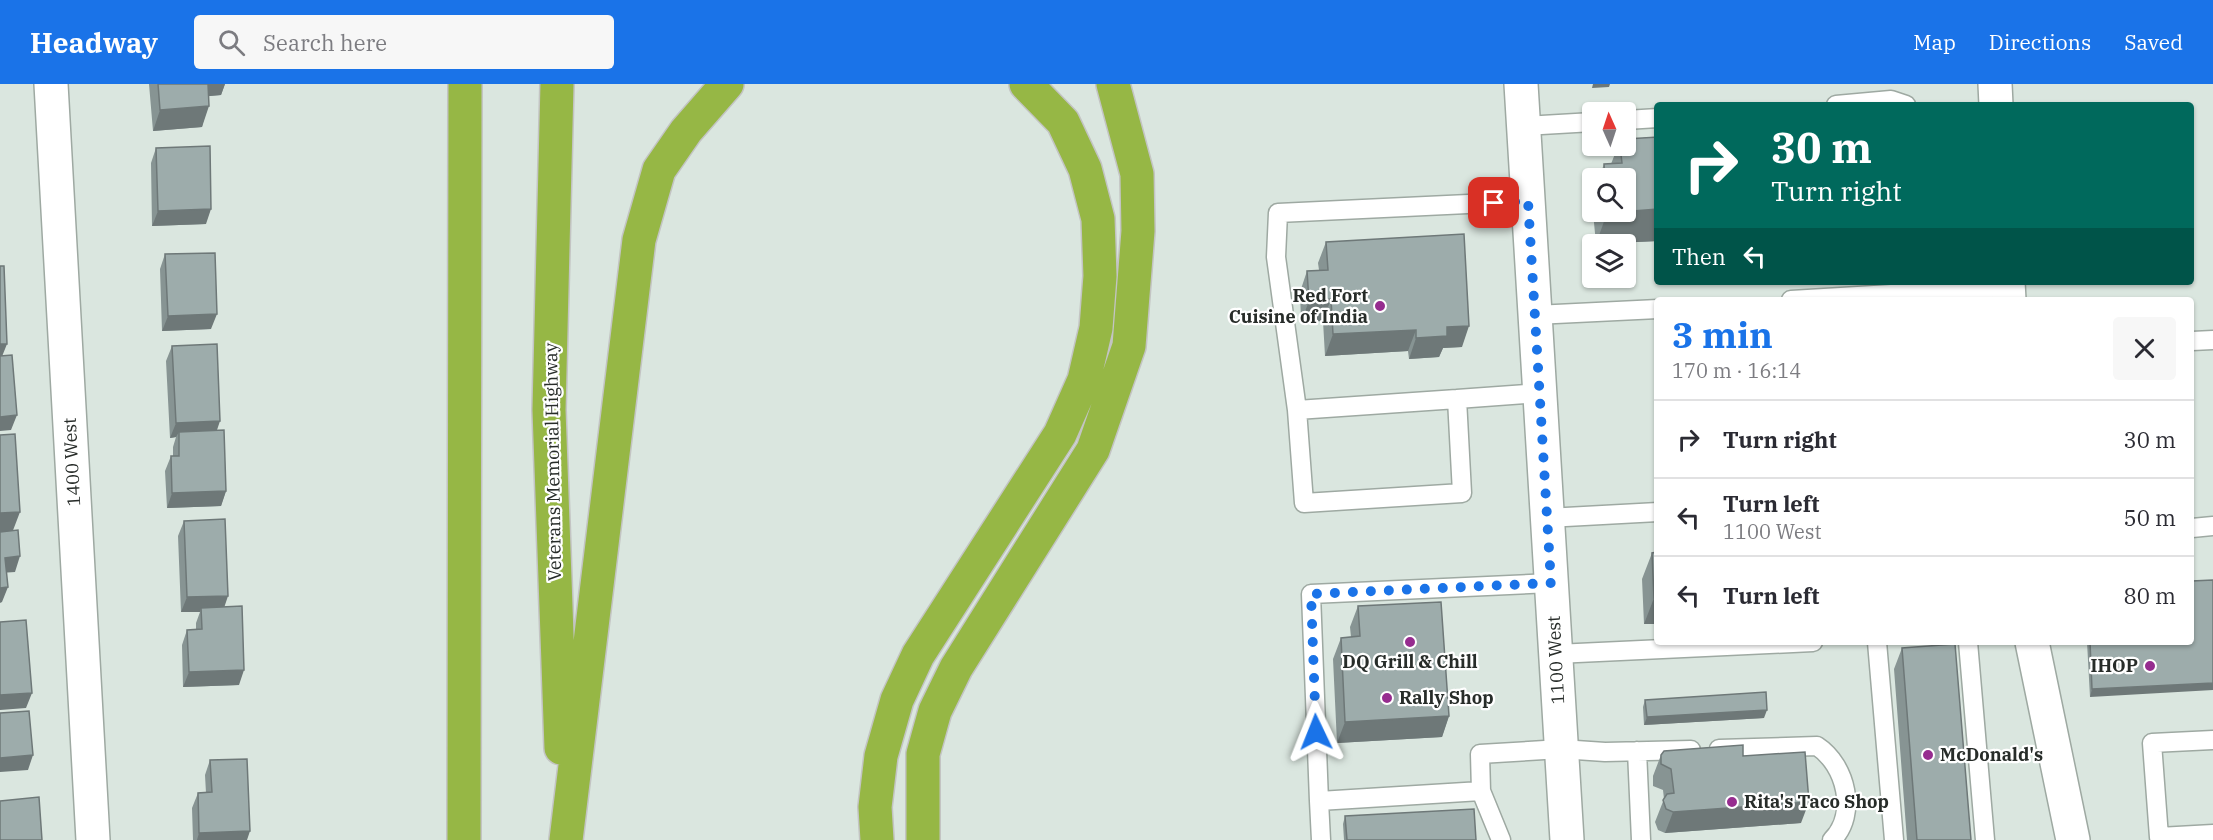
<!DOCTYPE html>
<meta charset="utf-8">
<style>
:root{--surface:#fff;--page:#f7f7f7;--text:#2b2b33;--muted:#7c7c81;--line:#e1e1e2;--accent:#1a73e8}
body{margin:0;font-family:"IBM Plex Serif",serif;background:var(--page);color:var(--text);height:100vh;display:flex;flex-direction:column;font-size:22px;white-space:nowrap}
*{box-sizing:border-box;margin:0}
p{font-size:20px;color:var(--muted)}
.icon{flex:none;width:33px;height:33px;fill:none;stroke:currentColor;stroke-width:2;stroke-linecap:round;stroke-linejoin:round}
.map{position:relative;flex:1;overflow:hidden}
.details{position:absolute;left:1654px;top:213px;width:540px;height:348px;display:flex;flex-direction:column;background:var(--surface);border-radius:6px;box-shadow:0 2px 4px #0004}
.details>*{flex:none}
.guide{position:absolute;left:1654px;top:18px;width:540px;height:183px;border-radius:6px;box-shadow:0 2px 4px #0004;background:#00695c;color:#fff;overflow:hidden}
.needle{width:39px;rotate:357deg}
.buttons{position:absolute;left:1582px;top:18px;display:grid;gap:12px}
.buttons a{display:grid;place-items:center;width:54px;height:54px;border-radius:6px;background:var(--surface);box-shadow:0 2px 4px #0004;font-size:30px}
.pin{position:absolute;display:grid;place-items:center;width:51px;height:51px;color:#fff;margin:-26px;border-radius:12px;box-shadow:0 3px 9px #0006}
.me{position:absolute;width:66px;margin:-33px;rotate:358deg;stroke-linejoin:round;filter:drop-shadow(0 0 4px #0008)}
.turn{display:flex;align-items:center;gap:21px;height:126px;padding:0 18px;font-size:27px}
.turn .icon{width:78px;height:78px;stroke-width:2.5}
.turn b{display:block;font-size:42px;line-height:51px}
.then{display:flex;align-items:center;height:57px;padding:0 18px;background:#0003;gap:12px;font-size:22px}
.round{display:grid;place-items:center;flex:none;width:63px;height:63px;border-radius:6px;background:var(--page)}
.summary{display:flex;align-items:center;justify-content:space-between;height:102px;padding:0 18px}
h1{font-size:36px;font-weight:700;line-height:45px;color:var(--accent)}
ul{padding:0;list-style:none}
li{display:flex;align-items:center;gap:18px;height:78px;padding:0 18px;border-top:2px solid var(--line)}
li div{flex:1}
li b{display:block;font-size:22px}
li em{font-style:normal}
header{display:flex;align-items:center;gap:36px;box-sizing:border-box;height:84px;padding:0 30px;background:var(--accent);color:#fff}
header strong{font-size:28px}
nav{display:flex;gap:33px;margin-inline-start:auto;font-size:21px}
.search{width:420px;height:54px;background:var(--page);display:flex;align-items:center;gap:15px;box-sizing:border-box;padding:0 21px;border-radius:6px;color:var(--muted);font-size:22px}
.map>svg:first-child{display:block}
</style>
<header>
<strong>Headway</strong>
<div class="search"><svg class="icon" aria-label="search" viewBox="0 0 24 24"><circle cx="10" cy="10" r="6"/><path d="M15 15l6 6"/></svg>Search here</div>
<nav><a>Map</a><a>Directions</a><a>Saved</a></nav>
</header>
<div class="map">
<svg width="2213" height="756" viewBox="0 0 2213 756">
<rect width="100%" height="100%" fill="#dae6df"/>
<g fill="none" stroke-linecap="round" stroke-linejoin="round">
<!-- service casing -->
<g stroke="#9ea9a2" stroke-width="21">
<path id="service" d="M1836,21l55,-5 15,5
M1626,36l32,-2
M1524,42l69,-4
M1791,216l217,-13
M1535,231l123,-6
M2192,257l21,-1
M1457,315l83,-6
M1297,326l160,-11 5,94 -158,10 -7,-93 -21,-153 2,-44 251,-12
M1547,434l111,-6
M2192,444l21,-2
M1877,558l17,198
M1968,558l17,198
M1556,570l257,-12
M2213,656l-61,3 7,94 54,-3
M1719,665l98,-3c29,19 41,68 15,94
M1637,667l4,89
M1481,707l20,49
M1319,717l-8,-207 240,-11
M1321,756l-2,-39 162,-10 -1,-37 81,-5 44,3 86,-2"/>
</g>
<!-- minor casing -->
<g stroke="#9ea9a2" stroke-width="36">
<path id="minor" d="M51,0l42,756
M1521,0l46,756
M1995,0l1,21
M2008,198l1,18
M2032,558l41,198"/>
</g>
<!-- motorway casing -->
<g stroke="#c3c4c3" stroke-width="36">
<path id="motorway" d="M557,0l-8,326 12,338
M464,756l1,-756
M566,756l73,-600 20,-70 27,-39 41,-47
M877,756l-2,-33 6,-51 16,-56 21,-45 142,-221 24,-54 12,-52 4,-52 -2,-57 -13,-50 -22,-47 -37,-38
M923,756v-86l12,-43 21,-43 137,-218 36,-104 9,-115 -1,-57 -24,-90"/>
</g>
<!-- service -->
<use href="#service" stroke="#fff" stroke-width="18"/>
<!-- minor -->
<use href="#minor" stroke="#fff" stroke-width="33"/>
<!-- motorway -->
<use href="#motorway" stroke="#96b745" stroke-width="33"/>
</g>
<!-- wall -->
<path fill="#879493" d="M149,0h76l-4,11 -12,1 -7,31 -49,4z
M1658,53v104l-62,3 -3,-32h33v-34h-27l5,-14h7l7,-18h8v-7z
M156,64l50,76 -54,2 -1,-63z
M1326,158l136,105 -19,1 -4,9 -30,2 -1,-8 -83,5 -2,-35 -22,1 -1,-30 7,-21 12,-1 -1,-7z
M165,170l46,75 -49,2 -2,-62z
M172,262l45,84 9,61 -5,15 -54,2 -2,-37 6,-15h2v-9l3,-10 -6,1 -4,-77z
M184,437l40,86 15,78 -56,2 -1,-42 5,-15h9v-7l4,-11h-19l-3,-76z
M1658,468v72h-14l-2,-45 10,-26z
M1358,522l91,110 -7,21 -105,6 -4,-84 8,-21 10,-1 -1,-10z
M2087,558h105l-102,55z
M1902,564l69,192h-64l-13,-171z
M1645,616l119,18 -120,7 -1,-18z
M1661,671l82,1 58,67 -136,10 -7,-3 -3,-8 9,-23 -1,-9 -10,-4v-10z
M210,676l37,80h-54l-1,-32 6,-15h8l-1,-18z
M1345,732l131,24h-132l-1,-16z"/>
<!-- shaded-wall -->
<path fill="#6e7878" d="M204,0h21l-4,11 -22,2z
M1593,0h17l-1,3 -17,1z
M209,22l-7,21 -49,4 7,-21z
M211,125l-5,15 -54,2 6,-15z
M1658,125v32l-62,3 11,-31z
M2068,198h71l-72,3z
M1331,215l-8,22 -22,1 8,-21z
M217,230l-6,15 -49,2 6,-15z
M1469,242l-7,21 -19,1 -4,9 -30,2 7,-21 31,-11z
M1416,246l-8,21 -83,5 8,-22z
M0,260h7l-6,15h-1z
M17,331l-6,15 -11,1v-14z
M220,337l-5,15 -36,-4 -3,5 -6,1 6,-15z
M226,407l-5,15 -54,2 5,-15z
M20,428l-8,21 -12,1v-21z
M20,472l-5,16 -15,1 5,-15z
M8,503l-6,15 -2,1v-15z
M228,512l-5,15 -22,-3 -1,4h-19l6,-15z
M1654,514h4v26h-14z
M244,586l-5,15 -56,2 6,-15z
M2213,599v7l-123,7 2,-8z
M32,609l-6,15 -26,2v-15z
M1767,626l-3,8 -120,7 3,-8z
M1449,632l-7,21 -105,6 8,-21z
M33,671l-5,15 -28,2v-14z
M1809,718l-8,21 -136,10 8,-21z
M250,747l-3,9h-50l2,-7z"/>
<!-- building -->
<path fill="#9dacab" stroke="#6e7878" stroke-width="1.5" d="M158,0h50l1,22 -49,4z
M1658,53v72l-51,4v-1h19v-34h-21l-1,-14 18,-1 -2,-17h6v-7z
M210,62l1,63 -53,2 -2,-63z
M1464,150l5,92 -22,1v9l-31,2v-8l-83,4 -2,-35 -22,2 -2,-30 21,-1 -2,-28z
M215,169l2,61 -49,2 -3,-62z
M0,182h4l3,78h-7z
M217,260l3,77 -44,2 -4,-77z
M12,271l5,60 -17,2v-61z
M224,346l2,61 -54,2 -1,-37h8v-24z
M15,350l5,78 -20,1v-78z
M225,435l3,77 -41,1 -3,-76z
M18,446l2,26 -15,2 3,29 -8,1v-56z
M1658,468v46h-4l-2,-45z
M2213,496v103l-121,6 -2,-47h102v-61z
M1441,518l8,114 -104,6 -4,-84 19,-2 -2,-30z
M242,522l2,64 -55,2 -2,-42 15,-1 -1,-21z
M26,536l6,73 -32,2v-73z
M1955,560l16,196h-54l-15,-192z
M1766,608l1,18 -120,7 -2,-17z
M29,627l4,44 -33,3v-45z
M1743,661v11l62,-4 4,50 -136,10 -7,-3 -3,-9 4,-6 7,-1 -3,-24 -10,-5v-9l3,-4z
M247,675l3,72 -51,2 -1,-40 14,-1 -2,-32z
M39,713l3,43h-42v-39z
M1474,725l2,31h-129l-2,-24z"/>
<g fill="none" stroke-linecap="round" stroke-linejoin="round">
<!-- route -->
<path stroke="#1a73e8" stroke-width="10" stroke-dasharray="0 18" d="M1316,648l-5,-138 240,-11 -23,-382 -34,2"/>
</g>
<!-- markers -->
<g fill="#962c8f" stroke="#fff" stroke-width="2">
<circle cx="1380" cy="222" r="6"/>
<circle cx="1410" cy="558" r="6"/>
<circle cx="2150" cy="582" r="6"/>
<circle cx="1387" cy="614" r="6"/>
<circle cx="1928" cy="671" r="6"/>
<circle cx="1732" cy="718" r="6"/>
</g>
<g text-anchor="middle" stroke-width="4.5" stroke-linejoin="round" paint-order="stroke">
<!-- poi labels -->
<g font-size="18" font-weight="bold" fill="#272c29" stroke="#fff" text-anchor="start">
<text x="1368" y="218" text-anchor="end">Red Fort<tspan x="1368" dy="21">Cuisine of India</tspan></text>
<text x="1410" y="584" text-anchor="middle">DQ Grill &amp; Chill</text>
<text x="2138" y="588" text-anchor="end">IHOP</text>
<text x="1399" y="620">Rally Shop</text>
<text x="1940" y="677">McDonald's</text>
<text x="1744" y="724">Rita's Taco Shop</text>
</g>
<!-- street labels -->
<g font-size="18" fill="#272c29" stroke="#fff">
<text transform="translate(72 378) rotate(-93)" y="6">1400 West</text>
<text transform="translate(553 378) rotate(-91)" y="6">Veterans Memorial Highway</text>
<text transform="translate(1556 576) rotate(-93)" y="6">1100 West</text>
</g>
</g>
</svg>
<div class="buttons">
<a><svg class="needle" viewBox="-14 -14 28 28"><path d="M0-13l5 13h-10z" fill="#e53935"/><path d="M0 13l5-13h-10z" fill="#7c7c81"/></svg></a>
<a><svg class="icon" aria-label="search" viewBox="0 0 24 24"><circle cx="10" cy="10" r="6"/><path d="M15 15l6 6"/></svg></a>
<a><svg class="icon" aria-label="layers" viewBox="0 0 24 24"><path d="M12 4l9 5-9 5-9-5zM3 14l9 5 9-5"/></svg></a>
</div>
<div class="pin" style="left:1494px;top:119px;background:#d93025"><svg class="icon" aria-label="arrive" viewBox="0 0 24 24"><path d="M6 21V4h12l-3 4 3 4H6"/></svg></div>
<svg class="me" style="left:1316px;top:648px" viewBox="-20 -20 40 40"><path d="M0-17L14 15 0 8-14 15z" fill="#1a73e8" stroke="#fff" stroke-width="4"/></svg>
<div class="guide">
<div class="turn"><svg class="icon" aria-label="right" viewBox="0 0 24 24"><path d="M7 20v-9h11M14 6l5 5-5 5"/></svg><div><b>30 m</b>Turn right</div></div>
<div class="then">Then<svg class="icon" aria-label="left" viewBox="0 0 24 24"><path d="M17 20v-9H6M10 6l-5 5 5 5"/></svg></div>
</div>
<section class="details">
<div class="summary"><div><h1>3 min</h1><p>170 m · 16:14</p></div><a class="round"><svg class="icon" aria-label="close" viewBox="0 0 24 24"><path d="M6 6l12 12M18 6L6 18"/></svg></a></div>
<ul>
<li><svg class="icon" aria-label="right" viewBox="0 0 24 24"><path d="M7 20v-9h11M14 6l5 5-5 5"/></svg><div><b>Turn right</b></div><em>30 m</em></li>
<li><svg class="icon" aria-label="left" viewBox="0 0 24 24"><path d="M17 20v-9H6M10 6l-5 5 5 5"/></svg><div><b>Turn left</b><p>1100 West</p></div><em>50 m</em></li>
<li><svg class="icon" aria-label="left" viewBox="0 0 24 24"><path d="M17 20v-9H6M10 6l-5 5 5 5"/></svg><div><b>Turn left</b></div><em>80 m</em></li>
</ul>
</section>
</div>
